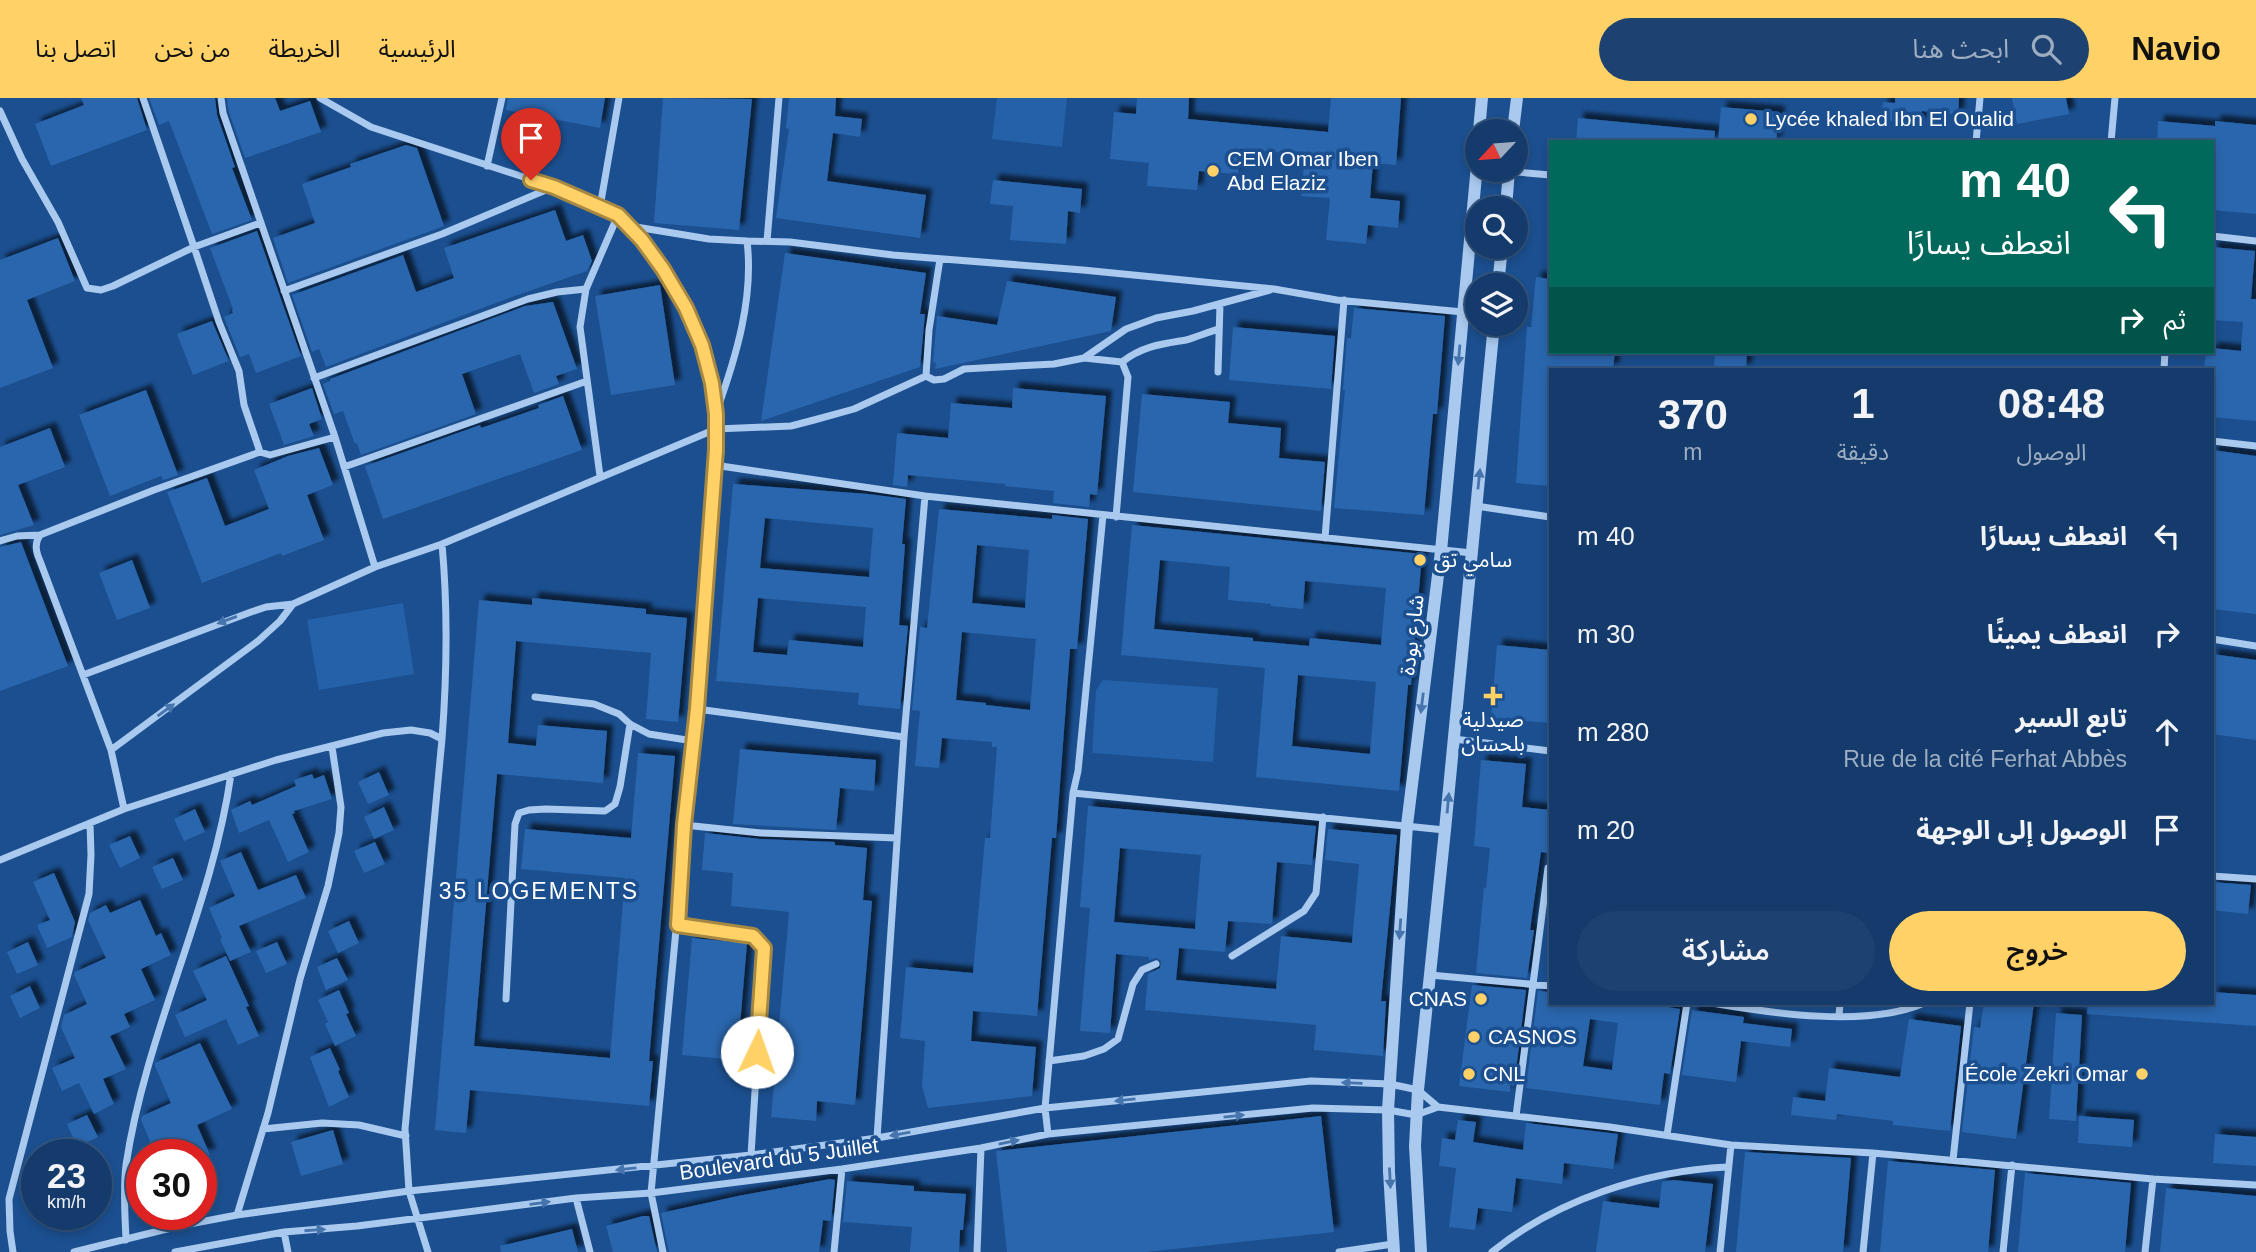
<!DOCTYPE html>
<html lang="ar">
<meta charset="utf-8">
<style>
:root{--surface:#143b6b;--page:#1d4271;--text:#f1f3f6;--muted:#9dadc1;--line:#33557e;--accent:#ffd166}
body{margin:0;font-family:Helvetica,"Noto Sans Arabic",sans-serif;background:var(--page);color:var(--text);direction:rtl;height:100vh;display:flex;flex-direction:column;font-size:26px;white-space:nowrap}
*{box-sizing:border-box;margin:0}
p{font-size:23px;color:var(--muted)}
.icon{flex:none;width:38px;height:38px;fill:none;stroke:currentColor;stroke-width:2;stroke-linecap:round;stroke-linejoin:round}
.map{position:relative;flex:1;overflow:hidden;direction:ltr}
.panel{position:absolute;left:1549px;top:270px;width:665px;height:637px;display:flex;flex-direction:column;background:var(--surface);border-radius:0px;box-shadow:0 4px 10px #0003,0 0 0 2px var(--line);direction:rtl}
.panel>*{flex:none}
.guide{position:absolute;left:1549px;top:42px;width:665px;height:214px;border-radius:0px;box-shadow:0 4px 10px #0003,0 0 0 2px var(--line);direction:rtl;background:#00695c;color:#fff;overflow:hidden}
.needle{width:46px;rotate:244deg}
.controls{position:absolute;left:1465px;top:21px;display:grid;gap:14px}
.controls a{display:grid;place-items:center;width:63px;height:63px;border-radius:50%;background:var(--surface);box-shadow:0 4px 10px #0003,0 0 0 2px var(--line);font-size:35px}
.speed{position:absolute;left:21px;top:1041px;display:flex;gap:14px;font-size:35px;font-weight:700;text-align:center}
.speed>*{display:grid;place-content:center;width:91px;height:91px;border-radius:50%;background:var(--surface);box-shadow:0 4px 10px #0003,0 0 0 2px var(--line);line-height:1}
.speed small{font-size:18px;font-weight:400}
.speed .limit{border:10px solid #d22;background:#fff;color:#111}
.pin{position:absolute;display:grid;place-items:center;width:60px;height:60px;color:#fff;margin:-72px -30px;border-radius:50% 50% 50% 0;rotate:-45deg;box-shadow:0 0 7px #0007}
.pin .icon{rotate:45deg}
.me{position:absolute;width:77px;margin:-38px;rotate:3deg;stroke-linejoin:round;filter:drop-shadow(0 0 5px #0008)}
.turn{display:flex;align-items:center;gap:24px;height:147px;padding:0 28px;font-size:32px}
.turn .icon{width:91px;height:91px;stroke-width:2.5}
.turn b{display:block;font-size:49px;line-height:60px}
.then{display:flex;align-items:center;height:66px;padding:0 28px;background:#0003;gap:14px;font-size:26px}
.eta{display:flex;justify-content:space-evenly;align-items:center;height:119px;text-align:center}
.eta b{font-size:42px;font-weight:600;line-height:49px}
.action{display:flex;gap:14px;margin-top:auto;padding:14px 28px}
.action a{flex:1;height:80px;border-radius:42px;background:var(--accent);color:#111;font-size:28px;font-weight:600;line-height:80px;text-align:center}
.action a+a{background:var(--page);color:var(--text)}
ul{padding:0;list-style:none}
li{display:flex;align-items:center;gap:21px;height:98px;padding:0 28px}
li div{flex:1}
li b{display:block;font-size:26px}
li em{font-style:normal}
header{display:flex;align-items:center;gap:42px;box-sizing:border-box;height:98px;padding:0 35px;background:var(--accent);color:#111}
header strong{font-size:33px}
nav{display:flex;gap:38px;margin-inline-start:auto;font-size:24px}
.search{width:490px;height:63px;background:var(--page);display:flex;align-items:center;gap:18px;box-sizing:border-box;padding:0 24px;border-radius:38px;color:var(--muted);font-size:26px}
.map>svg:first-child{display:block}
</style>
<header>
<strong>Navio</strong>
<div class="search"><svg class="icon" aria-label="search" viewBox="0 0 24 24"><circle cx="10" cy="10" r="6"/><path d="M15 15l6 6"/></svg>ابحث هنا</div>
<nav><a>الرئيسية</a><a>الخريطة</a><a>من نحن</a><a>اتصل بنا</a></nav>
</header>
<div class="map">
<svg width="2256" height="1154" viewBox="0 0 2256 1154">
<defs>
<filter id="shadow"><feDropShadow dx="6" dy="-6" stdDeviation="2" flood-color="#0009"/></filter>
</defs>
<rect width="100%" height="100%" fill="#1b4f8f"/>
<!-- green -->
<path fill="#2461a8" d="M997,0h70l-5,49 -70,-8z
M403,505l11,71 -95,16 -12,-70z
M1103,582l115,8 -5,74 -121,-9 4,-63z"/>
<!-- building -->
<path fill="#2a66ad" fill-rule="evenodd" filter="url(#shadow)" d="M81,0h56l10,32 -96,36 -16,-42 49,-19z
M149,0h66l2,17 18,52 -3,1 20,52 -40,14 -43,-113 -10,4z
M227,0h48l5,13 30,-10 11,31 -76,26 -16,-46z
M508,0h97l-5,30 -94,-18z
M663,0l89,1 -13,131 -85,-7z
M789,0h47l-1,18 27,3 -2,18 -27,-4 -6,48 99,14 -6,43 -144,-20 13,-89 -3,-1z
M1137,0h52l-1,21 140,13 3,-34h70l-5,67 -23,-2 -3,35 30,3 -2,27 -30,-3 -2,19 -40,-4 4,-42 -29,-2 4,-41 -65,-6 -2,25 -39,-3 -2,19 -50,-4 2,-23 -39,-4 4,-47 22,2z
M1895,0h64l-1,17 -36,-4 -1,12 -40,-3 2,-18 12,1z
M2012,0h54l3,16 -52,10z
M1721,9l58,5 -3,30h-58z
M1578,20l137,13 -1,11h-138z
M2158,23l57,5v-5l41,4v89l-44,-4v-68h-55z
M406,47l11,3 27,78 -156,57 -15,-45 42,-15 -13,-39 49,-17 -1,-3z
M993,82l89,9 -2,24 -12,-2 -2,33 -56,-4 3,-34 -23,-2z
M555,112l11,31 17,-6 9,26 -5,10 -78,27 -183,69 -7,-18 -7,3 -20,-57 111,-40 13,37 38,-14 -10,-30z
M257,133l44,125 -45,17 -7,-19 -9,3 -15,-37 -1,-3 9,-4 -1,-3 1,-1 -23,-61z
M58,140l17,43 -48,19 26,68 -53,20v-128z
M2212,149l43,4 -4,48h5v122l-44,-4v-48h-8l2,-17h6v-4l29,3 2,-29 -31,-2z
M785,155l141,20 -6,41h5l-5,53 -159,54z
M1536,179l14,2v73h65l-2,17h-63v117l-34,-3 11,-156h4z
M1007,183l109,16 -5,34 -176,38 1,-7 -3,1 4,-47 60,9z
M660,187l15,100 -64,10 -16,-99z
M553,204l24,67 -21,7 3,8 -25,9 -14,-39 -58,20 14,40 -115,41 -4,-12 -2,1 -12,-33 -9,3 -11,-30 7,-3v-2l195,-73z
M1354,210l91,8 -8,98h-4l-9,101 -90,-7 11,-118h-2l4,-52h4z
M212,223l17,40 -36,14 -16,-41z
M1233,229l102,9 -4,53 -102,-9z
M1715,254h32l-1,17h-32z
M312,290l10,31 -13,5 5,12 -30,9 -15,-41z
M1013,290l93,8 -9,99 -7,-1 -1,13 -36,-4 1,-12 -49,-5v-2l-97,-9 -1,12 -14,-2 4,-52 51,5 3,-35 61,5z
M146,292l32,85 -15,5 -2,-4 -51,20 -31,-81z
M1142,296l88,8 -2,21 53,5 -2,30 46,4 -4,49 -188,-19z
M563,298l19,54 -199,69 -18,-53 115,-41 1,3 58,-20 -1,-3z
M50,330l15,39 -47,18 16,40 -34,10v-88z
M319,350l14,37 -26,10 17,45 -42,16 -1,-3 -79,30 -35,-91 40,-14 18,48 44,-17 -15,-39 34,-14z
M2212,352l44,6v158l-44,-5z
M733,386l135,10 38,5 -4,45h3l-6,81 9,1 -8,83 -42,-4 1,-12 -143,-12zM765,420l108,10 -4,49 -109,-9zM758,500l108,9 -3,40 -74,-7 -2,15 -34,-3z
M939,411l113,10v-4l36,4 -11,130h-7l-14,189h-4l-15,178 -64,-5 -2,30 65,6 -4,49 -104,12 -6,-22 3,-45 -25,-3 6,-71 67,6 12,-135h5l7,-91h-5v-5l-50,-4 -3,30 -24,-2 5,-55 -8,-1 8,-83 7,1zM977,447l52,5 -4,58 -53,-5zM962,534l74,7 -6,71 -44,-5v-2l-30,-3z
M1132,427l290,29 -11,131h-3l-9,106 -143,-14 9,-109 -144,-13zM1160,462l70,7 -2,33 43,4v2l32,3 2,-28 81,7 -5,57 -71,-7 -1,8 -56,-5v-3l-99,-9zM1298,577l78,7 -6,72 -78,-8z
M21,444l47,124 -68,25v-144z
M132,462l18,48 -33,12 -18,-47z
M532,500l114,11v5l41,4 -9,104 -32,-3 5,-66 -135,-12 -8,102 28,3 2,-21 69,6 -4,52 -106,-9 -23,272 136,12 15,-180 -104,-9 4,-40 106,9 7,-85 37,3 -26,305h4l-4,45 -179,-16 -4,43 -31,-3 44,-530 53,5z
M1497,547l53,5v73l-59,-5z
M2212,556l44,6v80l-44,-6z
M740,651l136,11 -2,31 -34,-3 -4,42 -103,-6z
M1481,662l45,4 -4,43 28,3v43l-9,-1 -11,78h4l-7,48 -51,-5 8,-86 2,1 4,-40 -16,-2z
M379,674l10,23 -21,9 -10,-22z
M312,676l2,5 10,-4 8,24 -38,12 1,2 -3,1 17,38 -21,10 -19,-42 -30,13 -8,-23 19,-9 2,4 44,-19 -2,-6z
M1088,708l228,20 -4,39 -35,-3 -5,62 -44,-3 -3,31 -46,-4 -3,32 100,9 5,-53 71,7 7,-79 -34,-4 3,-31 69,6 -16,166h5l-3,55 -69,-6 2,-25 -171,-15 3,-36 12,-6 1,-7 -4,-3 -8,2v-3l-33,-3 -6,79 -30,-2 10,-123 -10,-1zM1120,750l81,7 -6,74 -81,-7z
M384,709l10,23 -20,9 -10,-22z
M195,711l10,23 -21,9 -10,-22z
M705,735l55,6 75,3v3l32,3 -4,52 9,1 -17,204 -38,-4 -1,20 -45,-4 18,-205 -58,-6 2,-33 -31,-3z
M130,738l10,22 -20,10 -11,-23z
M375,744l10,22 -21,9 -10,-22z
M241,754l17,38 38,-15 10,23 -67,28 12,26 -21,9 -10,-22 2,-1 -13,-30 26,-12 -15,-35z
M173,760l10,22 -21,9 -10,-22z
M54,775l21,49 -3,15 -25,11 -10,-23 13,-5 -17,-38z
M2212,784l39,3 -3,29 -36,-4z
M140,802l16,36 5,-3 10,22 -30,14 14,31 -31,14 6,13 -20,9 16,33 -23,10 11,25 -20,10 -15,-31 -17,8 -10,-23 23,-10 -14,-31 3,-12 23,-11 -13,-29 1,-3 31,-14 -18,-38 2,-7 16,-8 4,8z
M349,823l10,22 -21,10 -10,-22z
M692,840l55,5 -10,117 -55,-5z
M28,844l10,23 -21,9 -10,-22z
M277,844l10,22 -21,9 -10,-22z
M226,858l23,50 -3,1 13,29 -21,9 -12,-26 -41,18 -10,-22 32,-15 -14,-29z
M337,860l11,22 -22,10 -9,-23z
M1472,887l54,5 -12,96 -4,-1v7l-51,-6z
M30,888l10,22 -20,10 -10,-22z
M339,892l10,23 -3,1 10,22 -21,10 -10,-22 3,-2 -10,-22z
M1538,893l12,1v11h119l-1,4 12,2 -10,65 -6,-1 -4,32 -134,-17zM1590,921l28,4 -6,47 -29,-4z
M2212,894l44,3v31l-169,-12 1,-11h124z
M1984,905h50l-18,136 -54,-7 12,-105 6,1z
M1692,912l52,7 -1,6 49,6 -2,18 -49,-6 -5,41 -54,-7z
M2056,915l26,2 -6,106 -27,-2z
M1909,921l52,7 -11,105 -57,-6v-4l-56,-7 -1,6 -45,-5 2,-18 32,4 4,-33 71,9z
M200,945l32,66 -35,16 13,30h-54l-15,-35 1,-4 29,-13 -16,-37v-3z
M330,950l10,22 -2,1 11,26 -20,10 -19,-50z
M87,1017l11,22 -21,10 -10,-23z
M1321,1018l13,116 -188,20h-139l-11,-101z
M2079,1018l55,4 -2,27 -54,-4z
M1458,1022l18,2 -3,20 50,8 3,-27 92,11 -5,35 -49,-6 -2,21 -46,-6 -4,34 -34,-4 -3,22 -26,-3 7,-59 -17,-2 3,-28 13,2z
M333,1032l10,34 -42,12 -10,-34z
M2215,1036l41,3v29l-43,-3z
M1745,1054l106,6 -8,94h-107z
M1888,1063l107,9 -7,82h-108z
M2025,1075l106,10 -6,69h-107z
M830,1081l5,1 -4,41 -8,-1 -4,32h-150l-8,-39 77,-17z
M1673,1082l40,4 -8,68h-109l7,-51 56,7 3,-26z
M847,1083l67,5v5l52,3 -3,36h-3l-1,22h-49l2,-25 -69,-5z
M2166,1090l90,8v56h-96z
M643,1118h6l8,36h-44l-7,-26z
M572,1131l6,23h-77l-1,-6z"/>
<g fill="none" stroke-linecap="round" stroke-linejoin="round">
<!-- minor -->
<path stroke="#a9c9ee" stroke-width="7" d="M143,0l51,149 66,-24
M221,0l2,15 112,324 40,130 67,-23 274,-115 75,-3 23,-6 40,-11 72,-33
M320,0l51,29 183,60 64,28 5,4 19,21 21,29 23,39 16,37 10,38 4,31v36l-19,259 -46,484 12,59
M0,13l22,48 36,63 29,66 14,2 12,-4 81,-39 25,75 20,49 5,34 16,47 10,3 65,-18
M1976,44l4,-44
M2111,44l4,-44
M487,68l15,-68
M1494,72l56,5
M600,109l19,-109
M630,128l79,13 38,2c7,57 -11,116 -30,169
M2212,138l44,5
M747,143l43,1 103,13 190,15 191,19 63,11 126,12
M767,143l12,-143
M940,161l-11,71 -3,46 8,4 10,-1 20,-10 90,-5 30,-6 38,4 6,15 -12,140
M284,193l158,-57 111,-47
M1084,260l42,-29 30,-11 37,-7 77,-21
M1122,264c20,-16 40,-18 64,-22 11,-3 22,-8 33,-11
M2164,271l1,-17
M1218,274l2,-68
M314,280l214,-79 29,-7 29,-3
M2212,343l44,5
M714,367l211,31 547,57
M344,369l243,-86
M600,378l-20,-149 6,-38 32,-74
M1476,408l74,11
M1325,440l19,-238
M0,443l17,-5 23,-1
M442,446c6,66 5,130 0,195
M2212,541l44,7
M83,577l168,-63 15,-5 27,-3 82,-37
M535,599l59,7 25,10 11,10 19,10 44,7
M697,611l207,28
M1454,641l96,12
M111,652l147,-109 22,-20 13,-17
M1073,695l372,37
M124,711l-13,-59 -71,-189c-4,-9 -6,-17 0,-26l114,-45 106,-38
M684,727l77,8 136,5
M0,762l124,-51 152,-49 107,-27 28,-3 19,3 12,6 -37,390 4,62 19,61
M2212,778l44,3
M678,827l75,11 11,12 -13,207
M1232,858l72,-45 12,-18 7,-76
M1430,877l120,11
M506,901l9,-175 4,-11 10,-3 17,-1 59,2 10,-7 5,-17 10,-63
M1712,905c58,10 156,25 212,0
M1839,918l1,-13
M1049,963l35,-5 20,-7 14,-10 15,-55 9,-14 14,-6
M1516,1018l32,-248
M263,1031l59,-6 37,2 47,11
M1048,1036l-3,-26 28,-315 5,-22 25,-256
M1667,1037l20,-132
M877,1040l27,-401 21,-241
M1953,1062l17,-157
M576,1100l14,54
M237,1117l31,-102 32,-134 28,-93 11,-53 2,-26 -9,-60
M284,1134l4,20
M126,1142c-1,-25 -3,-50 0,-75 20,-134 86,-257 105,-391
M13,1154l-3,-21 -1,-32 80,-305 2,-39 -1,-32
M74,1154l105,-26 58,-11 172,-24 342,-36 126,-17 168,-30 266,-27 79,3 28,6 20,17
M175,1154l109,-20 73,-6 219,-28 75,-5 191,-24 139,-21 67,-14 265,-26 75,2 28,5 22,-8 172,20 121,18 142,8 280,26 103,6
M834,1154l8,-83
M977,1154l4,-104
M1339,1154l54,-8
M1492,1154c64,-52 153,-81 235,-85
M1720,1154l11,-107
M1863,1154l10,-99
M2003,1154l9,-87
M2145,1154l8,-73"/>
<!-- tertiary -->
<path stroke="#a9c9ee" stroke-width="12" d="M1479,33l3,-33
M1513,33l4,-33
M1506,110l3,-38
M1498,187l4,-38
M1394,1154l-5,-80 -1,-62 19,-285 34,-274 36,-386
M1421,1154l-6,-106 3,-56 27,-260 49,-506"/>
</g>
<!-- one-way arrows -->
<defs><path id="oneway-solid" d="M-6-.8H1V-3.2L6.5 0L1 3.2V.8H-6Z" transform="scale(1.75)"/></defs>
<g fill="#4674ac">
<use href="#oneway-solid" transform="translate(1459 257) rotate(95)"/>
<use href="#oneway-solid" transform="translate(1479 381) rotate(-84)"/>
<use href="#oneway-solid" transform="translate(227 522) rotate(160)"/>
<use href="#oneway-solid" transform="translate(1422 605) rotate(97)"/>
<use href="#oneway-solid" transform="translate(166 612) rotate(-36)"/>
<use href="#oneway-solid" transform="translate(1448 705) rotate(-85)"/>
<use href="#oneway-solid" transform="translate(1400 831) rotate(94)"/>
<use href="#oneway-solid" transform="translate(1352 985) rotate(-178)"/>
<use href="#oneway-solid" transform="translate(1125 1002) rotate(174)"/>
<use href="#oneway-solid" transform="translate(1234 1018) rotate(-6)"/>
<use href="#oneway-solid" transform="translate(900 1036) rotate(170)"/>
<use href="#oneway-solid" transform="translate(1009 1044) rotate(-12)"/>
<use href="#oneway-solid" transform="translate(626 1071) rotate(174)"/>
<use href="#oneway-solid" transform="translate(1390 1080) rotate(87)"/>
<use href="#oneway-solid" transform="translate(540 1105) rotate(-7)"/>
<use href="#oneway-solid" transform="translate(315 1132) rotate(-4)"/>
</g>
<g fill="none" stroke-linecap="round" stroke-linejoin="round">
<!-- route casing -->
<g stroke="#a68842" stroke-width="18">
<path id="route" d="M531,82l23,7 64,28 24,25 21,29 23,39 16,37 10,38 4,31v36l-19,259 -13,116 -6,100 75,11 11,12 -7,104"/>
</g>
<!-- route -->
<use href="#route" stroke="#ffd166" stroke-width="12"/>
</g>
<!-- markers -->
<g fill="#ffd166" stroke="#1b4f8f" stroke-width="2.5">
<circle cx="1751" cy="21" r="7"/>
<circle cx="1213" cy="73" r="7"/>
<circle cx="1420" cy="462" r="7"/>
<path d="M1489.5 587.5h7v7h7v7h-7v7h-7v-7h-7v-7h7z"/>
<circle cx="1481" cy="901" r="7"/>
<circle cx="1474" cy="939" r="7"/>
<circle cx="1469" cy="976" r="7"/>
<circle cx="2142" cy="976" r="7"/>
</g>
<g text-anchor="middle" stroke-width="7" stroke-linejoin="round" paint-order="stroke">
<!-- poi labels -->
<g font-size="21" fill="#fff" stroke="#1b4f8f" text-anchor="start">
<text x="1765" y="28">Lycée khaled Ibn El Oualid</text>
<text x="1227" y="68">CEM Omar Iben<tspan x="1227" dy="24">Abd Elaziz</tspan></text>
<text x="1434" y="469">سامي تق</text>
<text x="1493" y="629" text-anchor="middle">صيدلية<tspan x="1493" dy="24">بلحسان</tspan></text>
<text x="1467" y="908" text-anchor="end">CNAS</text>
<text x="1488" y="946">CASNOS</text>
<text x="1483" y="983">CNL</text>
<text x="2128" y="983" text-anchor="end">École Zekri Omar</text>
</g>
<!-- street labels -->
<g font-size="21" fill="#fff" stroke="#1b4f8f">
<text transform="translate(1412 537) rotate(-83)" y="7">شارع بودة</text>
<text transform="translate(779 1061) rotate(-8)" y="7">Boulevard du 5 Juillet</text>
</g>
<!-- neighbourhood labels -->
<g font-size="23" letter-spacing="2" fill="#fff" stroke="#1b4f8f">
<text x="539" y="801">35 LOGEMENTS</text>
</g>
</g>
</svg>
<div class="controls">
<a><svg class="needle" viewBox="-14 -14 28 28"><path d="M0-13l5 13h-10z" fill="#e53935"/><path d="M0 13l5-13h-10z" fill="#9dadc1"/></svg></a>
<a><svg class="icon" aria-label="search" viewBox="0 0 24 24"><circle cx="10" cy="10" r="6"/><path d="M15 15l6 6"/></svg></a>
<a><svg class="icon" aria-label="layers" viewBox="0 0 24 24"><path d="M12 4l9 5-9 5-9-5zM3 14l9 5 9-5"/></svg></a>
</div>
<div class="speed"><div>23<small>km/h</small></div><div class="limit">30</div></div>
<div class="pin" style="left:531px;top:82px;background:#d93025"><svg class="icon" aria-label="arrive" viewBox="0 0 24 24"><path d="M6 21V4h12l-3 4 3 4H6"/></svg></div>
<svg class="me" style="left:757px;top:954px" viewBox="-20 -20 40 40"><circle r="19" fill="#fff"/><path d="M0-13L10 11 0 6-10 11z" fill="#ffd166"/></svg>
<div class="guide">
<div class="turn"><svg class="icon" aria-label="left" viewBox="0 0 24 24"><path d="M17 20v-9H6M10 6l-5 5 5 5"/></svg><div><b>40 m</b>انعطف يسارًا</div></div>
<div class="then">ثم<svg class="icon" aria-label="right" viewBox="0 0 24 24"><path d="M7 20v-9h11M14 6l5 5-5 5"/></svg></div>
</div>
<section class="panel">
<div class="eta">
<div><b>08:48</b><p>الوصول</p></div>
<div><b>1</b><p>دقيقة</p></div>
<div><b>370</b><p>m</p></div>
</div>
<ul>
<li><svg class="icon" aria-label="left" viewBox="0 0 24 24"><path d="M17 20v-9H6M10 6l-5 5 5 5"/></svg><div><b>انعطف يسارًا</b></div><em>40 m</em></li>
<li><svg class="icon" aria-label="right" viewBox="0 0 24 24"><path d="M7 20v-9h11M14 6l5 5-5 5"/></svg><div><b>انعطف يمينًا</b></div><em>30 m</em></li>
<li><svg class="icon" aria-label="ahead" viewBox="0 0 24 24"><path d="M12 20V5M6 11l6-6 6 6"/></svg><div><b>تابع السير</b><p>Rue de la cité Ferhat Abbès</p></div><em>280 m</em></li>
<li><svg class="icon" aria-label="arrive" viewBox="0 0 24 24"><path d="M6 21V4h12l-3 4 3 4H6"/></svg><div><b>الوصول إلى الوجهة</b></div><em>20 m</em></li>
</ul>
<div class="action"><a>خروج</a><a>مشاركة</a></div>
</section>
</div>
